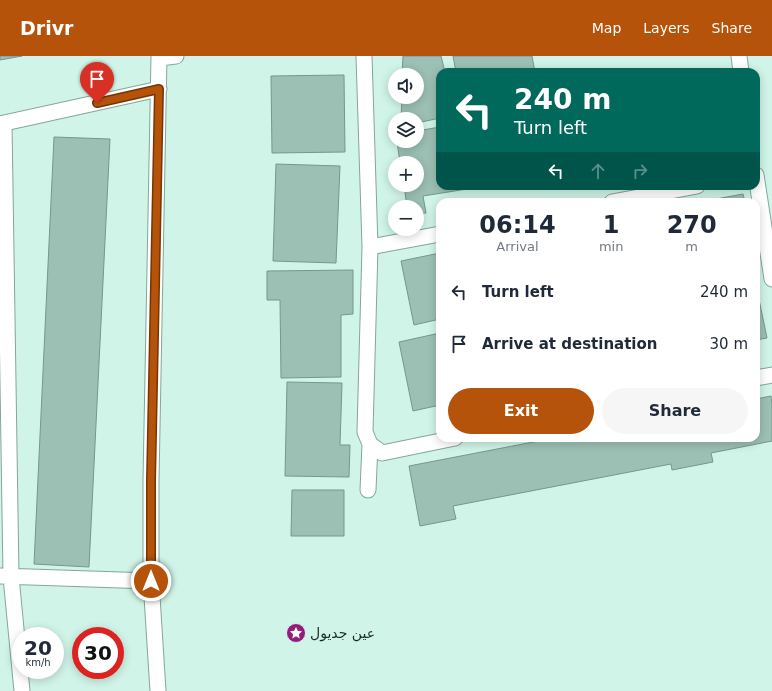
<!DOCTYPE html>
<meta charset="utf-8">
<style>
:root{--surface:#fff;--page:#f6f6f7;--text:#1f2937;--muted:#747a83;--accent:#b45309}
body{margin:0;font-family:"DejaVu Sans",Cairo,sans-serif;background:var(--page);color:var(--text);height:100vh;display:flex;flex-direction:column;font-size:15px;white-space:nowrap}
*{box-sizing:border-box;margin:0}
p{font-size:13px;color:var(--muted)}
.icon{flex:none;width:22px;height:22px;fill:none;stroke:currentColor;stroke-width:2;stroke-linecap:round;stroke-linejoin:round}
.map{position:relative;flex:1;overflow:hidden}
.panel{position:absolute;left:436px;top:142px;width:324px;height:244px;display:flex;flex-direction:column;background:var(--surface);border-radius:12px;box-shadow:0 2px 10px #0003}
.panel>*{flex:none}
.hud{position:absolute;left:436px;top:12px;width:324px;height:122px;border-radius:12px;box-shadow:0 2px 10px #0003;background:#00695c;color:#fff;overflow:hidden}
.controls{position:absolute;left:388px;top:12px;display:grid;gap:8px}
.controls a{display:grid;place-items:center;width:36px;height:36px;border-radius:50%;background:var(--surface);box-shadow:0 2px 10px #0003;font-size:20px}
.speed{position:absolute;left:12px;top:571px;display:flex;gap:8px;font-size:20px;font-weight:700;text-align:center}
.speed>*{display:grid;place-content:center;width:52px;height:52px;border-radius:50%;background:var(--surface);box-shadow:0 2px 10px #0003;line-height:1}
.speed small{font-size:10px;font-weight:400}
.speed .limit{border:6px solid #d22;background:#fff;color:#111}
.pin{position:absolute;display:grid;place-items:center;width:34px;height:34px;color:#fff;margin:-41px -17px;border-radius:50% 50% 50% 0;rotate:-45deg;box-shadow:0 0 4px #0007}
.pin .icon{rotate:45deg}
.me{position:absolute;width:44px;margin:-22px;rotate:0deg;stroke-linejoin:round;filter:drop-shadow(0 0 3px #0008)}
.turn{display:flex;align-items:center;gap:14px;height:84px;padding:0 12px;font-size:18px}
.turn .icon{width:52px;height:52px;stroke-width:2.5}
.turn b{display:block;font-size:28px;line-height:34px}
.lanes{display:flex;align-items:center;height:38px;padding:0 12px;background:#0003;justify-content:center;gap:20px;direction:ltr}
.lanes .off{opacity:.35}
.eta{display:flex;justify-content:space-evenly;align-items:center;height:68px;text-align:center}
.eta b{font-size:24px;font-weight:700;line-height:28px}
.action{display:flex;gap:8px;margin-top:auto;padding:8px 12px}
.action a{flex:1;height:46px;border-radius:24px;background:var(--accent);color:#fff;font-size:16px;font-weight:700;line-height:46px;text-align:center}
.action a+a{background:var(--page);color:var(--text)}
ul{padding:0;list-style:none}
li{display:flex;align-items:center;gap:12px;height:52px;padding:0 12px}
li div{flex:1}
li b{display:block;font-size:15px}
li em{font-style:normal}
header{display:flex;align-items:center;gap:24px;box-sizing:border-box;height:56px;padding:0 20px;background:var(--accent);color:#fff}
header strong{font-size:19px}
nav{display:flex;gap:22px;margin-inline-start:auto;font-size:14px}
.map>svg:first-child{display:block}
</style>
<header>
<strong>Drivr</strong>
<nav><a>Map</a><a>Layers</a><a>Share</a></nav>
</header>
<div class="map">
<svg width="772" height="635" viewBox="0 0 772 635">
<rect width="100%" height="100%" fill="#d0f4e8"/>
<!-- building -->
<path fill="#9dc0b4" stroke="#75978c" d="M0,0h22l-22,4z
M403,0h38l4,16h-5v46l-23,5v-4h-16l1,-22h15v-22h-15z
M453,0h79l3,16h-79z
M344,19l1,77 -73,1 -1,-77z
M440,71v59h26l1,3 -44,7 3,17 -9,1v-7h-10l-3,-22h13v-22h-17l-3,-22h20v-10z
M54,81l56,2 -21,428 -55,-3z
M276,108l64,2 -4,97 -63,-2z
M743,138l2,8h-45z
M440,197v66l-26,6 -13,-64z
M353,214v44l-12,1v62l-60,1 -1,-78h-13v-29z
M756,229l11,53 -11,2z
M440,277v72l-27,6 -14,-69z
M287,326l55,1 -2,62h10l-1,32 -64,-1z
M771,340l1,8v37l-61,12 2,9 -41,8 -1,-6 -218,42 3,13 -36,7 -11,-60 145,-28h202v-39z
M292,434h52v46h-53z"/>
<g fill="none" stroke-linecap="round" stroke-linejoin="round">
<!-- street casing -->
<g stroke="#84a69b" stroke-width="17">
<path id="street" d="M364,0l6,191 -5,185 5,12 12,9 73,-15
M739,0l2,16
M159,2l17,-2
M4,67l7,454 11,114
M0,68l159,-35
M756,119l16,104
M612,146l85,-16
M370,191l70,-13
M756,322l16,-3
M368,434l2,-46
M0,520l151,5
M158,635l-7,-110v-100l8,-425"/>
</g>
<!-- street -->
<use href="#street" stroke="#fff" stroke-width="15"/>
</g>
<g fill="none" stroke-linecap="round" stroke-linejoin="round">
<!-- route casing -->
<g stroke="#753606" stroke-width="10">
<path id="route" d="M97,47l62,-14 -8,392v100"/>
</g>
<!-- route -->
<use href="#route" stroke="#b45309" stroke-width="7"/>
</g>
<!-- icons -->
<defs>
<g id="sight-disc" transform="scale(1)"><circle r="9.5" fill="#921d7c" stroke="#d0f4e8"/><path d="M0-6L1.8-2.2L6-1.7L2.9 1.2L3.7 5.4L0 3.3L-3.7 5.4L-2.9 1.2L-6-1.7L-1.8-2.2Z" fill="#fff"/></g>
</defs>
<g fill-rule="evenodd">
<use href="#sight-disc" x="296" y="577"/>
</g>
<g text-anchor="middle" stroke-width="4" stroke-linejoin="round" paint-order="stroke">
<!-- poi labels -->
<g font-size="14" fill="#1c2a26" stroke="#d0f4e8" text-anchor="start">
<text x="310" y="582">عين جديول</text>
</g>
</g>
</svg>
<div class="controls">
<a><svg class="icon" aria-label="sound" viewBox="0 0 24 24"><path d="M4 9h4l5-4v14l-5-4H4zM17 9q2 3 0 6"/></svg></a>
<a><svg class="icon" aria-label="layers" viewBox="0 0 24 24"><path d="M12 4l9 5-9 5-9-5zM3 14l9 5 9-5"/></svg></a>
<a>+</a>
<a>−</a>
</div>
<div class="speed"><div>20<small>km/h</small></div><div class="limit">30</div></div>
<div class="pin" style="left:97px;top:47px;background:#d93025"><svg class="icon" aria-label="arrive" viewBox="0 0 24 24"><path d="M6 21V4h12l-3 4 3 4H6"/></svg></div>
<svg class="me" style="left:151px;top:525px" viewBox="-20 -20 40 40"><circle r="17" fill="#b45309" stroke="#fff" stroke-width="3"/><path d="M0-11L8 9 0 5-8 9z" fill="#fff"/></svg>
<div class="hud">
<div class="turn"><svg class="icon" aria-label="left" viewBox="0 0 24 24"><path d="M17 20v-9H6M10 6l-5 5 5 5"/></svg><div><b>240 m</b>Turn left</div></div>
<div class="lanes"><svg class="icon" aria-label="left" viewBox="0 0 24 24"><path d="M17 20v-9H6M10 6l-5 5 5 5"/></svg><svg class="icon off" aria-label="ahead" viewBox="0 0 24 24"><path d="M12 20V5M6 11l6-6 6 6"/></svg><svg class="icon off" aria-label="right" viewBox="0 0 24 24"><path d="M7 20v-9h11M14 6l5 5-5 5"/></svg></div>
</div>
<section class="panel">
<div class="eta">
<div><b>06:14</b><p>Arrival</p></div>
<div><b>1</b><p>min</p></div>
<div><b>270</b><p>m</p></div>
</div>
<ul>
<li><svg class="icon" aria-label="left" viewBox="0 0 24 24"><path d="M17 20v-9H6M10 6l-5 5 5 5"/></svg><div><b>Turn left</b></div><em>240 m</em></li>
<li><svg class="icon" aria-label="arrive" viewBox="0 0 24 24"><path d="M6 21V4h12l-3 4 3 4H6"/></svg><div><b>Arrive at destination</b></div><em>30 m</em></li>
</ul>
<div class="action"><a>Exit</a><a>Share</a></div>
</section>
</div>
